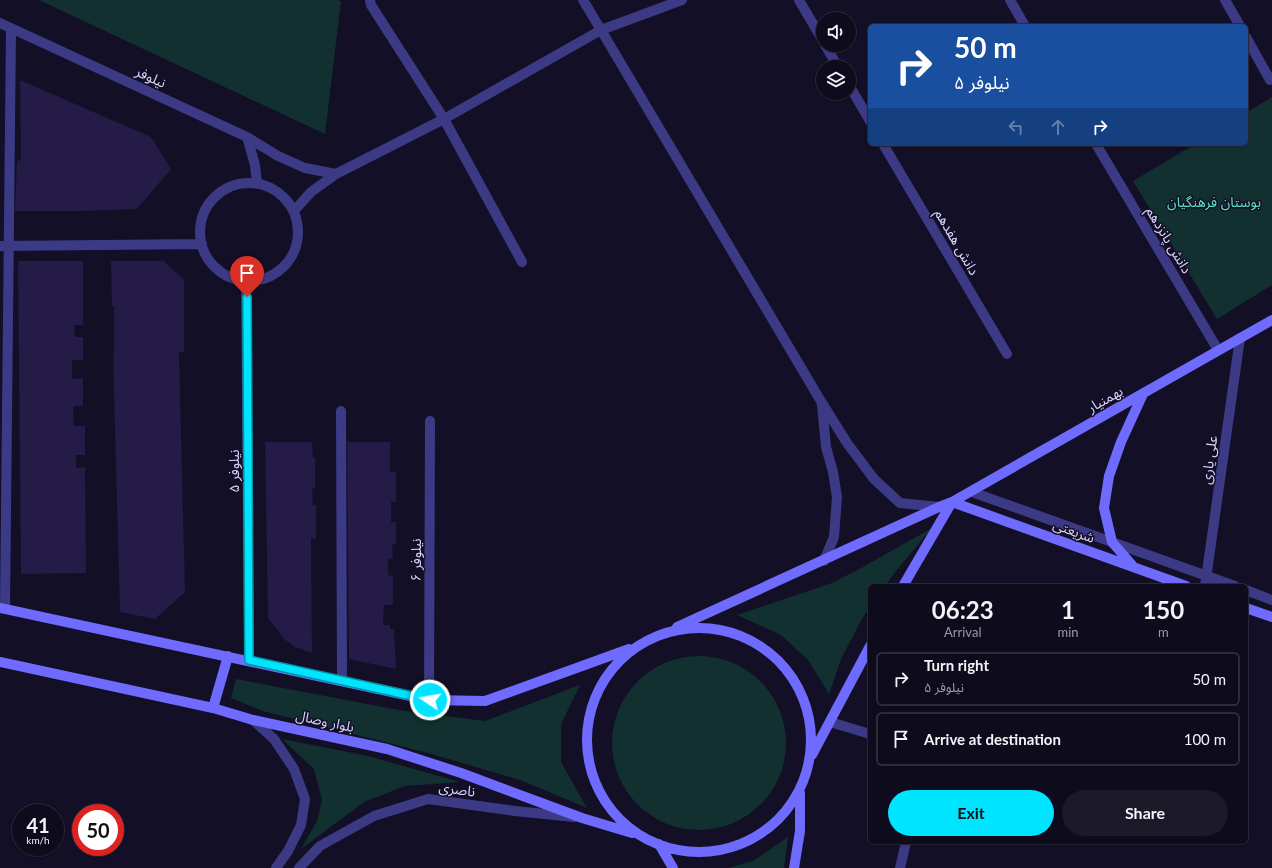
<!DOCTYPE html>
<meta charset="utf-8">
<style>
:root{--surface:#0e0b1c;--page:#1c1929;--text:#f1f3f6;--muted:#9b9ba3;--line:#2e2b3b;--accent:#00e5ff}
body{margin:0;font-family:Lato,"Noto Sans Arabic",sans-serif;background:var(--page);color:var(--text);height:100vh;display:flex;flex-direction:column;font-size:15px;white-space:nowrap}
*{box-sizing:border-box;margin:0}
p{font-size:13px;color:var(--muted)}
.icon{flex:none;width:22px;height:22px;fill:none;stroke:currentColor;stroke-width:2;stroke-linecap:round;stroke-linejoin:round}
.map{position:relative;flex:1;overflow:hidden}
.sheet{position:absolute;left:868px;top:584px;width:380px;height:260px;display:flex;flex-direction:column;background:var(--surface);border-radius:6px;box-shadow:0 1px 3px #0004,0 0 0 1px var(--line)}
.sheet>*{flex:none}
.top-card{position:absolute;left:868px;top:24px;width:380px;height:122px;border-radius:6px;box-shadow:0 1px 3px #0004,0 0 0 1px var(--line);background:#1a4fa0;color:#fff;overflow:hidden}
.tools{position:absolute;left:816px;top:12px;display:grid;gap:8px}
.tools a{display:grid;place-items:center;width:40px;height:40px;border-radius:50%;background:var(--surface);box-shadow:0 1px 3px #0004,0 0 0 1px var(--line);font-size:20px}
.speed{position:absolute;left:12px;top:804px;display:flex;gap:8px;font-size:20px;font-weight:700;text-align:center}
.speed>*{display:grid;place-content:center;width:52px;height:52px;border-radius:50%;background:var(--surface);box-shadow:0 1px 3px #0004,0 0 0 1px var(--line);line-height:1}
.speed small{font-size:10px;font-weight:400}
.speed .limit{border:6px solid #d22;background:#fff;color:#111}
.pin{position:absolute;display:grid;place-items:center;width:34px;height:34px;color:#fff;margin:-41px -17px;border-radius:50% 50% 50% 0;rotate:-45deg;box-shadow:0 0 4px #0007}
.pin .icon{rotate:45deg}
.me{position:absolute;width:44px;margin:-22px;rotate:282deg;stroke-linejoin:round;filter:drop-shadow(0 0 3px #0008)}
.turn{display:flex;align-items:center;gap:14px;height:84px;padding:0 20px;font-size:18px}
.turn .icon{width:52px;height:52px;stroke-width:2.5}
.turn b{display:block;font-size:28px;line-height:34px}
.lanes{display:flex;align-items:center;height:38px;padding:0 20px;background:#0003;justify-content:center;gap:20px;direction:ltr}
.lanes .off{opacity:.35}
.eta{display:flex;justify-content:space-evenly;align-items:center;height:68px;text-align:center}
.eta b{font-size:24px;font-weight:700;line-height:28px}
.button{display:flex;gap:8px;margin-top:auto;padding:8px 20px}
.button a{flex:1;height:46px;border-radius:24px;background:var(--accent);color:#111;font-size:16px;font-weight:700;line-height:46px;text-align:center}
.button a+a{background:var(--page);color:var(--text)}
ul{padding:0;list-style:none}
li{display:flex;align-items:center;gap:12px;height:54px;margin:0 8px 6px;padding:0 12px;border:2px solid var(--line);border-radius:6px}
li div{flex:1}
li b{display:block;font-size:15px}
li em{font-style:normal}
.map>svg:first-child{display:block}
</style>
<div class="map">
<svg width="1272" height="868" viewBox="0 0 1272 868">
<rect width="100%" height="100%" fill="#130f26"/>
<!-- green -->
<path fill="#12302f" d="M39,0h297l5,1 -16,133z
M1272,97v188l-55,34 -84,-138 62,-37h51v-31z
M932,528l-36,43 -11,15h-15v21l-7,10 -21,40 -13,37 -21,-34 -27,-25 -44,-20 95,-32 31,-16z
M612 743a87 87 0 1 1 174 0a87 87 0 1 1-174 0Z
M236,679l163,31 86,11 95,-36 -19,39v38l26,46 -67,-28 -92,-27 -165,-42 -32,-13z
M282,739l86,17 92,26 -55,4 -41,16 -63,47 16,-28 5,-21 -8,-31z
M788,837l-4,31h-56l25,-7z"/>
<!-- building -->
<path fill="#241b47" d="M20,80l131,57 20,32 -34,40 -57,2h-65l2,-50 4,-1z
M18,261h65v64h-9l1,12h8v23h-11v19l11,-1v28h-10l1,20h11v29h-9v13l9,-1 1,106 -65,1z
M111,261h53l20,19v72l-5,1 6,239 -30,27 -35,-7 -7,-258h1v-48h-2z
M265,442h47l1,16 2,-1v31l-3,1 1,16h3v34l-5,-1 1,115 -17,-6 -11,-8 -16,-21z
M347,442h43v30h6v30h-5v20h5v22l-4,1 1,13 -5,1v16l5,1v29h-9l-1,20h7v4h4l2,40 -47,-10z"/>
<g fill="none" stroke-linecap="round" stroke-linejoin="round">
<!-- service -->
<path stroke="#3d3a85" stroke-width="10" d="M972,492l263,94
M1246,590l26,10"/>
<!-- minor -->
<path stroke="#3d3a85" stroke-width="10" d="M370,0l1,5 73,114 78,143
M799,0l24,41
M1010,0l15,26
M1225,0l15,26
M0,23l247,114 8,28 2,18
M1246,37l24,43
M825,45l13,22
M849,85l21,36
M247,137l31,19 27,12 31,6
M883,144l124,210
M1096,144l122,206
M200 232a49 49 0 1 1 98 0a49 49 0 1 1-98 0Z
M294,211l17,-19 25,-18 108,-55 157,-89 -18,-30
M0,246l202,-2
M246,281l3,379
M341,411l1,270
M1205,586l35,-248
M5,609l6,-581
M429,700l1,-279
M830,722l40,12
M900,868l6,-26"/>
<!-- tertiary -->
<path stroke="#3d3a85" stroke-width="10" d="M682,0l-81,30 221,373 25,40 27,36 26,24 39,4
M822,405l4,42 7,25 4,25 -3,40 -10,24
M253,720l21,19 20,30 11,30 -4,26 -13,26 -12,17
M299,868l21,-22 54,-30 54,-17 87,12 59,6"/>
<!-- secondary -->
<path stroke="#6f6bff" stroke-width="10" d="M952,502l234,84
M1132,565l-20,-23 -8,-34 5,-32 12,-34 22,-48
M903,586l49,-84
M0,608l429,92 56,1 144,-52
M1246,608l26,9
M677,627l262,-120 13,-5 320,-182
M587 740a112 112 0 1 1 224 0a112 112 0 1 1-224 0Z
M0,662l213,46 40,12 134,29 74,24 121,45 50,15
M213,708l15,-52
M812,755l58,-109
M659,844l14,24
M794,868l6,-37v-38"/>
</g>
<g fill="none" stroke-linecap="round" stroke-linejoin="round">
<!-- route casing -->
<g stroke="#0095a6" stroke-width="10">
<path id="route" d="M247,297l2,363 181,40"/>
</g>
<!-- route -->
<use href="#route" stroke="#00e5ff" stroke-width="7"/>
</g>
<g text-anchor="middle" stroke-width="3" stroke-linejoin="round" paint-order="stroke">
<!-- street labels -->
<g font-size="14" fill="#d9d4ff" stroke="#130f26">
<text transform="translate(151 77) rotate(25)" y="5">نيلوفر</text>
<text transform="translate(1169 240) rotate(59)" y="5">دانش پانزدهم</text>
<text transform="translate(957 242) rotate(60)" y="5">دانش هفدهم</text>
<text transform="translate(1105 399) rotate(-30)" y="5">بهمنیار</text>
<text transform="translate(1209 460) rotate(-82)" y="5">علی یاری</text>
<text transform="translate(234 471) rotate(-90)" y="5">نیلوفر ۵</text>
<text transform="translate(1074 531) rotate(20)" y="5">شریعتی</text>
<text transform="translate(416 560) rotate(-90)" y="5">نیلوفر ۶</text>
<text transform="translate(325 721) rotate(12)" y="5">بلوار وصال</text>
<text transform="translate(457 789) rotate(8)" y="5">ناصری</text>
</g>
<!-- park labels -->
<g font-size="14" fill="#5fe0c0" stroke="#130f26">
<text x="1214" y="207">بوستان فرهنگیان</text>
</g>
</g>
</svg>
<div class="tools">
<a><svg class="icon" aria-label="sound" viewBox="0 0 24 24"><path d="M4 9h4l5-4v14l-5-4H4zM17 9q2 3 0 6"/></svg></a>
<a><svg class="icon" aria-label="layers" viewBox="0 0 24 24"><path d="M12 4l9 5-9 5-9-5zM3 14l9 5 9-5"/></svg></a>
</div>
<div class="speed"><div>41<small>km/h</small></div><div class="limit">50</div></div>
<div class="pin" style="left:247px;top:297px;background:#d93025"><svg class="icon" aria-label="arrive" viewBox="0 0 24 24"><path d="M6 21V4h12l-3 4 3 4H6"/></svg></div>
<svg class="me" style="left:430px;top:700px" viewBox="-20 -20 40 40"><circle r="17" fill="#00e5ff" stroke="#fff" stroke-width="3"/><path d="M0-11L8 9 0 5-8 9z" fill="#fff"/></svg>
<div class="top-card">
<div class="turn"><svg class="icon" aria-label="right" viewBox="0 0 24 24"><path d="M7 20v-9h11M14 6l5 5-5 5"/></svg><div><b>50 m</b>نیلوفر ۵</div></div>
<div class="lanes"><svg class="icon off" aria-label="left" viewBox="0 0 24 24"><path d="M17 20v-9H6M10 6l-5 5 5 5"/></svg><svg class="icon off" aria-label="ahead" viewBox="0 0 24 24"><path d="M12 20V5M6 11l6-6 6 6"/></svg><svg class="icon" aria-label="right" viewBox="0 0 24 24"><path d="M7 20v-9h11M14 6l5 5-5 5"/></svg></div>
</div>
<section class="sheet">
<div class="eta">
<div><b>06:23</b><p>Arrival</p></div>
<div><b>1</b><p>min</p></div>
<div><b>150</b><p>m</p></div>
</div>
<ul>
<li><svg class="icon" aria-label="right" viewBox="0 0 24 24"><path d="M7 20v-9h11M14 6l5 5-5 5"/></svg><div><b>Turn right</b><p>نیلوفر ۵</p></div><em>50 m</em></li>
<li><svg class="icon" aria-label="arrive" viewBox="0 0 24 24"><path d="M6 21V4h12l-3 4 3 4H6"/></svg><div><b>Arrive at destination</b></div><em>100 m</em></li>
</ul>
<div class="button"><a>Exit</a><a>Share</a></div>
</section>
</div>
